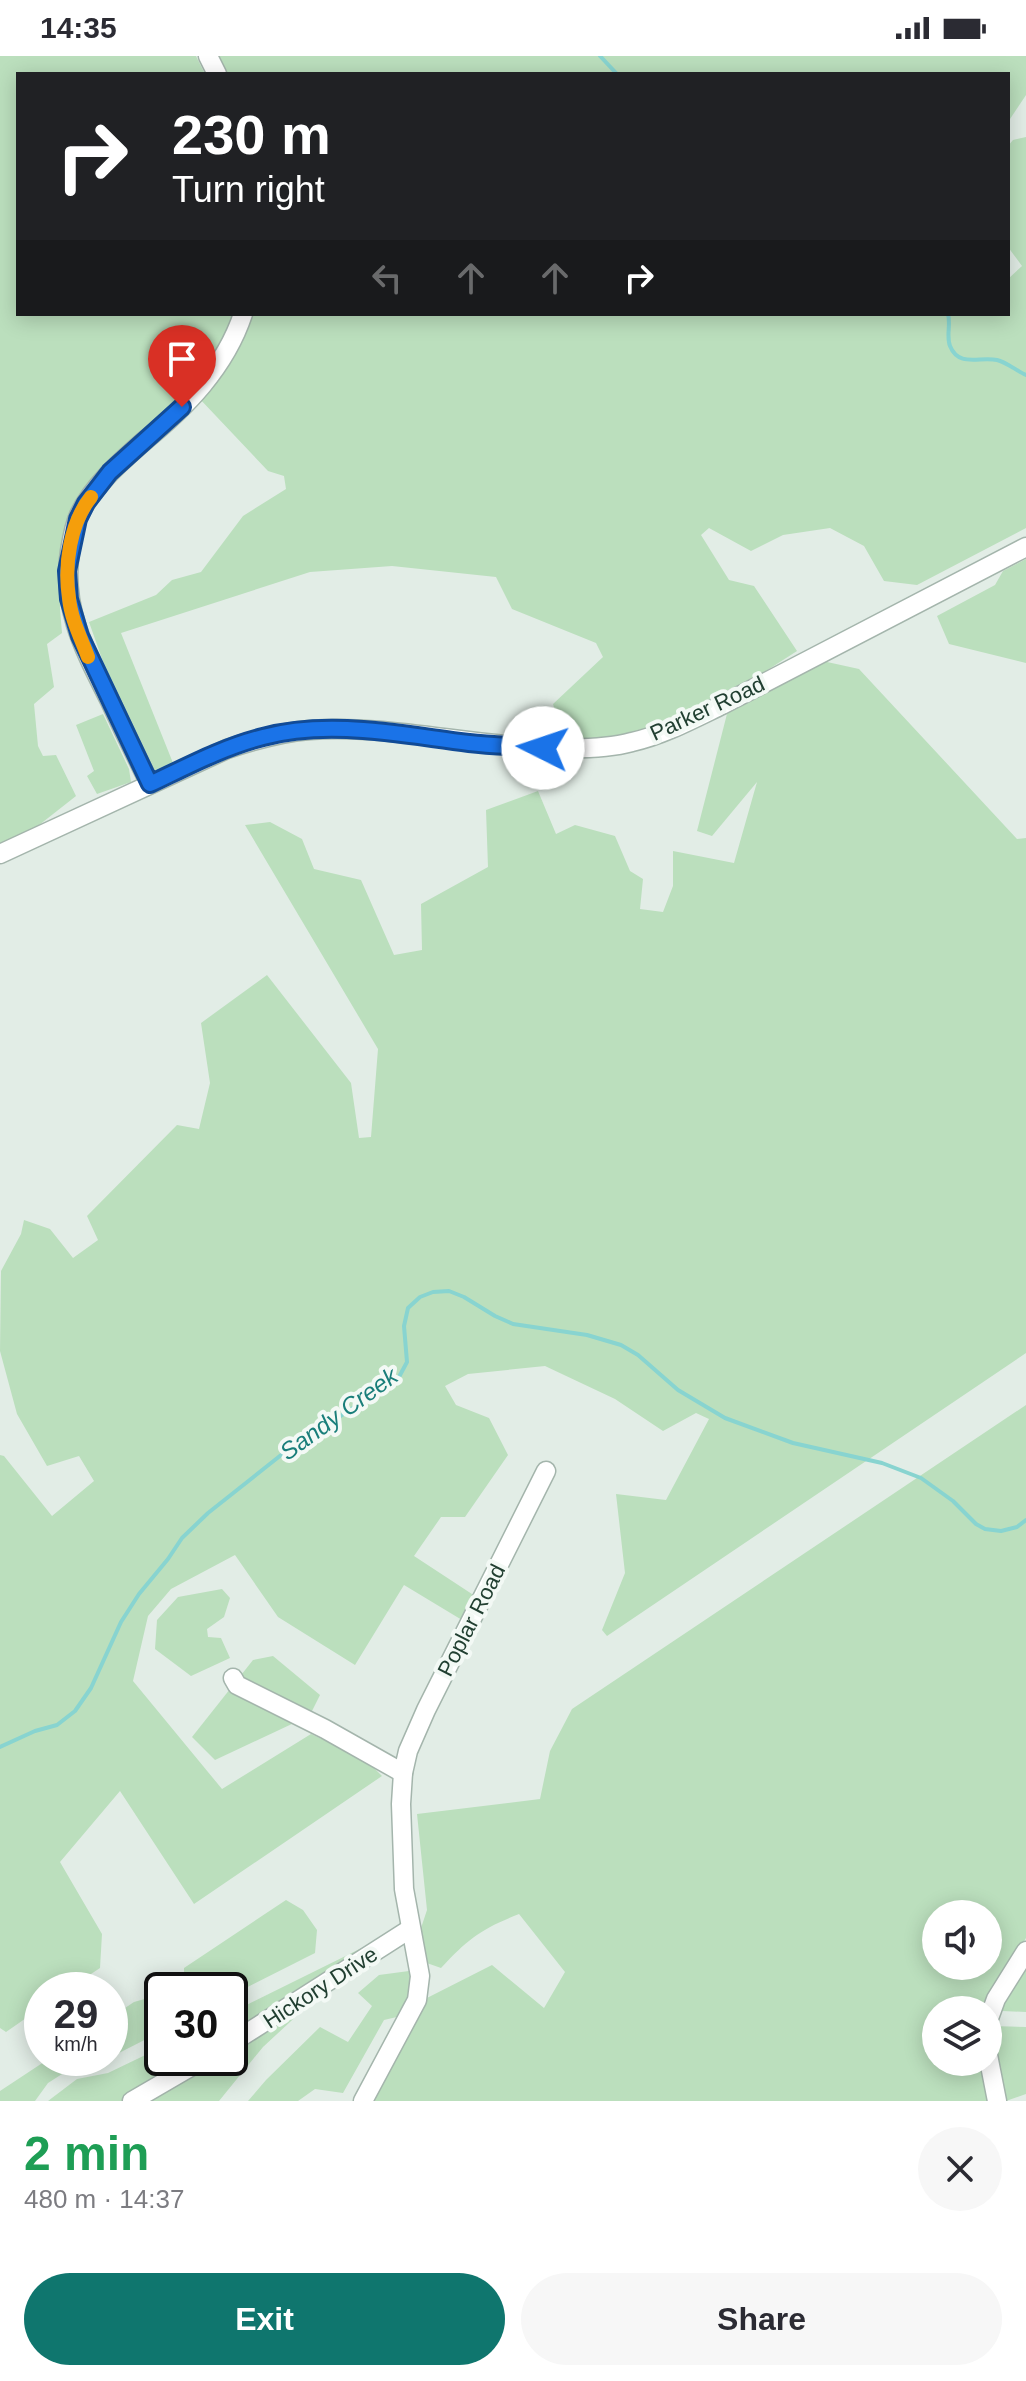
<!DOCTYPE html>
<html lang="en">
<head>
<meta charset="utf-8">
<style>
	:root { --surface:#fff; --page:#f7f7f7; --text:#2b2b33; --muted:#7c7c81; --accent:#0f766e }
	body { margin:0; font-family:Helvetica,sans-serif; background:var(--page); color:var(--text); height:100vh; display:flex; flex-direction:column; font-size:30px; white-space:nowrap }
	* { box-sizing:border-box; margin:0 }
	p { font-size:26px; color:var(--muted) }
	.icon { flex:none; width:44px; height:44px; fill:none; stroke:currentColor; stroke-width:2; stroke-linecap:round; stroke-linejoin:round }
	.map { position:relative; height:2045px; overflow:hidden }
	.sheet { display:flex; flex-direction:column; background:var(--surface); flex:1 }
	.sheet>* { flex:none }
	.guide { position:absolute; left:16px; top:16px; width:994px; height:244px; border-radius:0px; box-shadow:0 4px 20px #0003; background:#202124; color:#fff; overflow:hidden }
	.buttons { position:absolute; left:922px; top:1844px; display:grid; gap:16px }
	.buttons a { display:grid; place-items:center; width:80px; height:80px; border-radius:50%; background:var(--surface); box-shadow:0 4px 20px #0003; font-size:40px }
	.speed { position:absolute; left:24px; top:1916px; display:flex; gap:16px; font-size:40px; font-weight:700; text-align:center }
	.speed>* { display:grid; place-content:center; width:104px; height:104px; border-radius:50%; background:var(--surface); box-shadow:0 4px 20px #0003; line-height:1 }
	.speed small { font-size:20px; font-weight:400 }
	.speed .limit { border:4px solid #111; border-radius:12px; background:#fff; color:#111 }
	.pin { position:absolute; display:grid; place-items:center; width:68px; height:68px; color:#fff; margin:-82px -34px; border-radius:50% 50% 50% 0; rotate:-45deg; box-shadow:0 0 8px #0007 }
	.pin .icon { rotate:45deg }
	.me { position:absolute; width:88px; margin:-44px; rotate:274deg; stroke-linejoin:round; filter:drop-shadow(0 0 6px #0008) }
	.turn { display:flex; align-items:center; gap:28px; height:168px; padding:0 24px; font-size:36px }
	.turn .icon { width:104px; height:104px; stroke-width:2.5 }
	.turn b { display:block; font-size:56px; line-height:68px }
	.lanes { display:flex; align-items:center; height:76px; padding:0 24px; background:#0003; justify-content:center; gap:40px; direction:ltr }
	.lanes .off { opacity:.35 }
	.round { display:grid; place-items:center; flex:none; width:84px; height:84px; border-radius:42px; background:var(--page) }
	.head { display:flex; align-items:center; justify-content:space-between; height:136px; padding:0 24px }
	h1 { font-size:48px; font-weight:700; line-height:60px; color:#1e9e55 }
	.button { display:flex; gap:16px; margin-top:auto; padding:16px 24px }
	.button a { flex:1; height:92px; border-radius:48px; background:var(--accent); color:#fff; font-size:32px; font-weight:700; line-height:92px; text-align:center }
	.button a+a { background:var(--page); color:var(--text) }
	.status { display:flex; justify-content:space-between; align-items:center; height:56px; padding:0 40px; background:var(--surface); direction:ltr }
	.status svg { height:22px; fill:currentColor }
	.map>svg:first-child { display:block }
</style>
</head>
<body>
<div class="status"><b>14:35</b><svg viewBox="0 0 49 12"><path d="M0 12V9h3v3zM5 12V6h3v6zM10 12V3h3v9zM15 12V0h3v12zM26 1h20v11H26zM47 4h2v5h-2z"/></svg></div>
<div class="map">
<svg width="1026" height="2045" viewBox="0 0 1026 2045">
	<rect width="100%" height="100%" fill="#e2ede6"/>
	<g fill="#bbdfbd" fill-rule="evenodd">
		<polygon points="0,0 196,0 205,18 18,18 18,258 233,258 217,301 191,337 108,411 62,505 60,553 62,577 47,588 54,631 34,648 38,690 43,700 56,699 76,740 34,773 0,789"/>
		<polygon points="218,0 1026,0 1026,39 1008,66 1008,18 227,18"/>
		<polygon points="1026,81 1026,472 917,529 884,525 864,490 830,472 783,479 751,495 709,472 701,479 729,524 754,530 797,595 749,626 670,665 615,681 563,683 553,648 603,601 596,587 512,553 496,521 392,510 310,516 121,577 173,707 153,715 119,651 89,566 156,539 172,524 201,516 243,460 286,433 284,420 268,415 198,341 250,258 1008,258 1008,223 1022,210 1008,191 1008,90 1013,84"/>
		<polygon points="1026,503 1026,607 949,588 937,560 995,529 1003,515"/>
		<polygon points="818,604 859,613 1017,783 1026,782 1026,1297 607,1580 602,1574 625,1517 616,1438 666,1444 709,1363 696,1357 663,1375 615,1343 545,1310 468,1318 445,1330 456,1349 489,1362 508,1399 465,1461 441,1461 414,1500 475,1540 462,1564 404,1529 355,1609 278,1561 235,1499 171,1533 148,1560 133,1625 222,1733 311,1678 365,1703 382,1720 194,1848 120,1735 60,1806 102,1878 100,1912 67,1934 42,1934 42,1951 6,1976 0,1972 0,1399 4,1400 52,1460 94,1425 79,1400 47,1410 17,1358 0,1295 1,1215 21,1178 24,1164 50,1173 73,1202 98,1184 87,1160 177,1069 199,1073 210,1027 201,967 267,919 351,1027 359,1082 371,1081 378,993 245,769 270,766 302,783 314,813 361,824 394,899 422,894 421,848 488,811 486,754 538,735 556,778 575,769 615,780 630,815 643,823 640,853 663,856 673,830 673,795 734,807 757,726 712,780 697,775 728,654"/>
		<polygon points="103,658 129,713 131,726 97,738 87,720 94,715 76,669"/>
		<path d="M1026 1349V1882L984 1954H936V2006H979L989 2045H369L423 1944 492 1909 544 1952 565 1916 519 1858C481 1873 469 1882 441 1912L424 1906 418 1881 427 1854 417 1758 540 1743 550 1695 572 1653ZM936 1858H988V1910H936Z"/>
		<polygon points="222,1533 230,1542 224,1561 207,1573 208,1581 221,1582 230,1602 191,1620 155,1593 157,1564 178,1541"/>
		<polygon points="273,1600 320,1639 312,1655 294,1667 215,1704 192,1681 253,1604"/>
		<polygon points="286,1844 303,1854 317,1874 315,1897 230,1940 230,1934 172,1934 184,1926 184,1912"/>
		<polygon points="392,1877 398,1892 317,1941 263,1991 219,2045 48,2045 77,2023 108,2017 162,1991 162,2002 230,2002 230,1957"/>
		<polygon points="1026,1904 1026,1956 1002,1955 1000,1946"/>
		<polygon points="409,1915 413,1938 401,1960 384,1964 343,2037 315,2033 298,2045 248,2045 266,2024 320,1971 348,1986 372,1950 358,1937 379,1919"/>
		<polygon points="162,1938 162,1975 119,1997 110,1997 110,1962 134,1946"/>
		<polygon points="992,1970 1026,1971 1026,2038 1006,2045 993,2005"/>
		<polygon points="50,2002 83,2002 84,2004 48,2027 35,2045 0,2045 0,2035"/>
	</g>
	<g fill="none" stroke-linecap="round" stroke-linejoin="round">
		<g stroke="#88d4d0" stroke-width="4">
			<polyline points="600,0 617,18"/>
			<path d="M948 258C951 269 946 280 950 290 959 312 980 300 997 304 1006 306 1017 315 1026 319"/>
			<polyline points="0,1691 35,1675 57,1669 75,1655 91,1632 121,1566 139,1538 168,1503 182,1482 208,1457 295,1388 384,1333 399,1321 407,1306 404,1270 408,1252 420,1241 433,1236 449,1235 464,1241 495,1260 513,1268 587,1279 621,1289 638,1299 678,1334 725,1362 793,1387 882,1407 921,1422 953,1445 976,1468 985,1473 1001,1475 1017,1471 1026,1464"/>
		</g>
		<defs>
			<g id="minor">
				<polyline points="208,0 217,18"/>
				<path d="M150 728C136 700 123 673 110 645 85 595 61 552 70 495 72 483 74 470 79 459 93 430 119 407 143 386 186 351 225 312 243 258"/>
				<path d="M0 798 227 693C254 684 281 676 310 674 389 668 473 691 553 692 579 693 606 693 632 686 663 679 693 663 722 649L1026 491"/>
				<polyline points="233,1622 237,1629 325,1673 403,1717"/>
				<polyline points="988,1965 996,1943 1026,1895"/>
				<polyline points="230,1988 410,1873"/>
				<polyline points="988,1999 997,2045"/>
				<polyline points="132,2045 206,2002"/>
				<polyline points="363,2045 417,1944 420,1920 404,1833 401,1748 403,1717 408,1695 426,1654 546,1415"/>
			</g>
		</defs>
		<use href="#minor" stroke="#a4b5ac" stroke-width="21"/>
		<use href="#minor" stroke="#fff" stroke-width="18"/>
	</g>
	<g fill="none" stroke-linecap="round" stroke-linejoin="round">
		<defs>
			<path id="route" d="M182 351 110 416 86 447 78 463 67 515 69 543 80 580 150 728C186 711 223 691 263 681 330 663 402 679 469 687 494 690 518 690 543 692"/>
		</defs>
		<use href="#route" stroke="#114b97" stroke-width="20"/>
		<use href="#route" stroke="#1a73e8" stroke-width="14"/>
		<path stroke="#f59e0b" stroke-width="14" d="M88 601C81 582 71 563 69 542 64 509 70 467 91 441"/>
	</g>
	<g text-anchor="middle" stroke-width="8" stroke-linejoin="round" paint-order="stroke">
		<g font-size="22" fill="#213f31" stroke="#f3f9f5">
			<text transform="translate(707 652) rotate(-25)" y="8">Parker Road</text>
			<text transform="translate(471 1564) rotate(-63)" y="8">Poplar Road</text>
			<text transform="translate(320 1931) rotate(-33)" y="8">Hickory Drive</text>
		</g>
		<g font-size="24" font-style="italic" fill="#197e7a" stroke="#f3f9f5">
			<text transform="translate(339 1358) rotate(-36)" y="8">Sandy Creek</text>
		</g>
	</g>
</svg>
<div class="buttons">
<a><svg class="icon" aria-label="sound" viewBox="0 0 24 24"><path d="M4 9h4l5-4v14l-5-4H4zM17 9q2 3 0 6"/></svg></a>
<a><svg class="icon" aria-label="layers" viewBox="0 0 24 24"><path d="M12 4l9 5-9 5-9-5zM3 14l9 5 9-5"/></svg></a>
</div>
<div class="speed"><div>29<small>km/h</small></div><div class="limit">30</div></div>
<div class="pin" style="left:182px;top:351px;background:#d93025"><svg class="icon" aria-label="arrive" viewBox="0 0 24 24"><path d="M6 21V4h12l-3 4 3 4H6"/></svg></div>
<svg class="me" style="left:543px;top:692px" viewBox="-20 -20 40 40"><circle r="19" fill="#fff"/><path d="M0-13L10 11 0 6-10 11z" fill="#1a73e8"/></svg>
<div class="guide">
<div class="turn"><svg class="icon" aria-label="right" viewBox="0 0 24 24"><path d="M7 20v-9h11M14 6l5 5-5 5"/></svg><div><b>230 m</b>Turn right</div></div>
<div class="lanes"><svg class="icon off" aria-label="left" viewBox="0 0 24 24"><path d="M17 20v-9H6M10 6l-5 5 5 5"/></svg><svg class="icon off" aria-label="ahead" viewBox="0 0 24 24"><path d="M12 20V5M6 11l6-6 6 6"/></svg><svg class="icon off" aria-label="ahead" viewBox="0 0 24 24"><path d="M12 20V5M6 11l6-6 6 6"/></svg><svg class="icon" aria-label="right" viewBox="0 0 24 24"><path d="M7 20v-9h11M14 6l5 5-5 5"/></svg></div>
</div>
</div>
<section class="sheet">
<div class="head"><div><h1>2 min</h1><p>480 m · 14:37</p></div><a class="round"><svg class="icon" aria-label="close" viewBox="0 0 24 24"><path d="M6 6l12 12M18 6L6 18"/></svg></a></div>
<div class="button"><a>Exit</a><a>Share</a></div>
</section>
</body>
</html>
